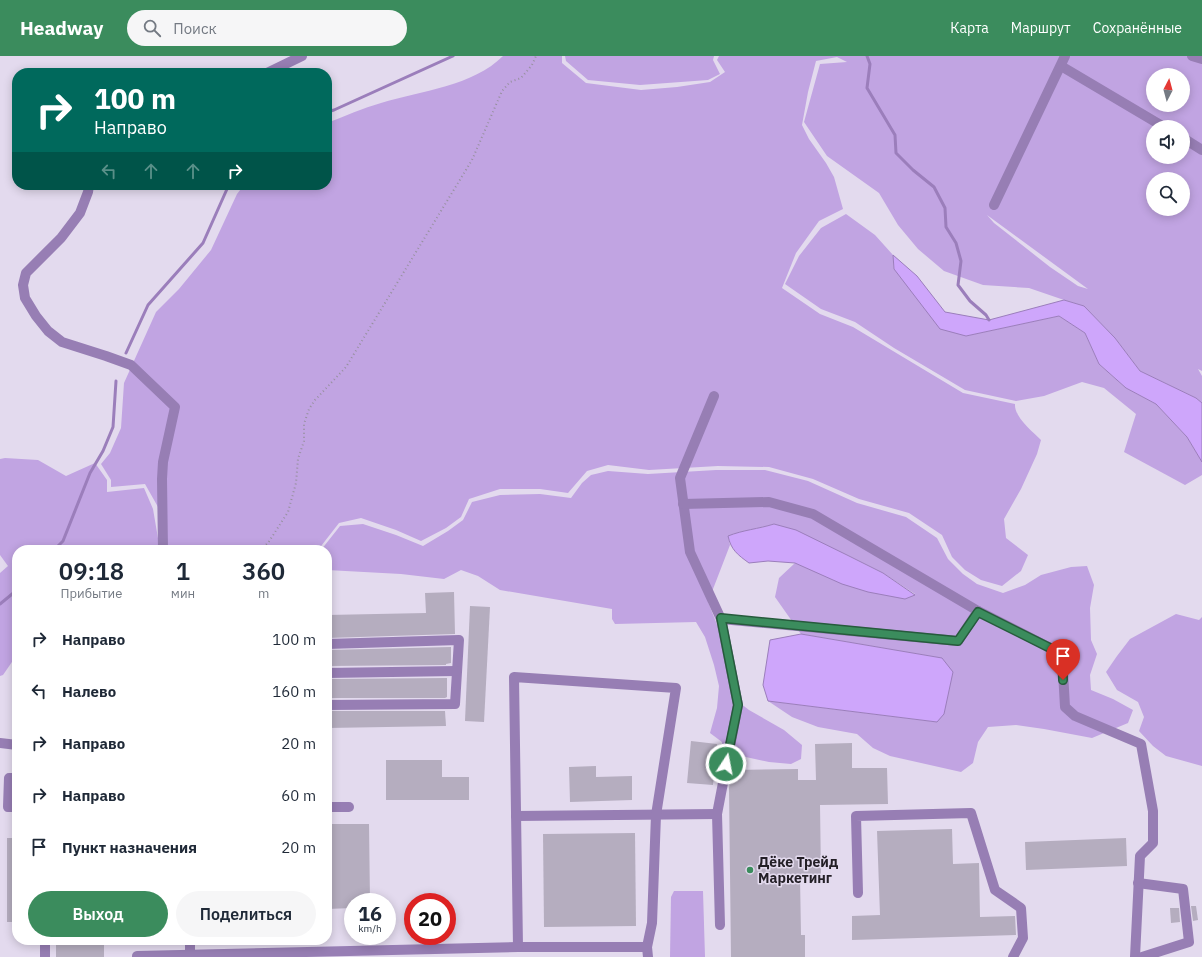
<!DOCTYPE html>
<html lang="ru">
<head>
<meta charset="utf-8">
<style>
	:root { --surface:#fff; --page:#f6f6f7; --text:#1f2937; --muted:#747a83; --accent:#3b8c5d }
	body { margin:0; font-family:"IBM Plex Sans",sans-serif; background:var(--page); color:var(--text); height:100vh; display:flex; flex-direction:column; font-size:15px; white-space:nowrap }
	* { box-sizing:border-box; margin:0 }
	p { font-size:13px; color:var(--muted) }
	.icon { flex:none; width:22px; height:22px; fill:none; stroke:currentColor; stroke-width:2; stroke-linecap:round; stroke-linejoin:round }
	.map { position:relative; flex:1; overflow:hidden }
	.details { position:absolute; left:12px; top:489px; width:320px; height:400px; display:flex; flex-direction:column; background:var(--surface); border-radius:16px; box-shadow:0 2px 10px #0003 }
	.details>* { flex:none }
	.banner { position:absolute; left:12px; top:12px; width:320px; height:122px; border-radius:16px; box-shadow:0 2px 10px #0003; background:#00695c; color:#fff; overflow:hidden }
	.needle { width:26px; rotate:6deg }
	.controls { position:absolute; left:1146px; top:12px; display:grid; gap:8px }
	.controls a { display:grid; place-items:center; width:44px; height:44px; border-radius:50%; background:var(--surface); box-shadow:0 2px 10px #0003; font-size:20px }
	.speed { position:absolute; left:344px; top:837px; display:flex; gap:8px; font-size:20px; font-weight:700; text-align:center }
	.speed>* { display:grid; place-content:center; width:52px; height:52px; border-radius:50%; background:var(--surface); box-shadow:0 2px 10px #0003; line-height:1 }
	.speed small { font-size:10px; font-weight:400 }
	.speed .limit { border:6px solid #d22; background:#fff; color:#111 }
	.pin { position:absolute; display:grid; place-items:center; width:34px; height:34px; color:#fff; margin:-41px -17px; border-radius:50% 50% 50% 0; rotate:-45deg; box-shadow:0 0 4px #0007 }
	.pin .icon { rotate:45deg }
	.me { position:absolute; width:44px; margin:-22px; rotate:11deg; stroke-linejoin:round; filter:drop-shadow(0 0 3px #0008) }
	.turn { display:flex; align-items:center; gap:14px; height:84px; padding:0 16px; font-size:18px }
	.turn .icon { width:52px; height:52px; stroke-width:2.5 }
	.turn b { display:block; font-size:28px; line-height:34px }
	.lanes { display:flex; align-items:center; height:38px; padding:0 16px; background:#0003; justify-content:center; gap:20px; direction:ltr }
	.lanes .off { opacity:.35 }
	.eta { display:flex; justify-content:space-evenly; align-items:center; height:68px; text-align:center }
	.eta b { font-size:24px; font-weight:600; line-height:28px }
	.action { display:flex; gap:8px; margin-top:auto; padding:8px 16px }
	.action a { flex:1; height:46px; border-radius:24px; background:var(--accent); color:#fff; font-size:16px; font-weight:600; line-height:46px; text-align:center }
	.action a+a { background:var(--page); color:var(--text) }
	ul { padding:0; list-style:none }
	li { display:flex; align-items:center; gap:12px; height:52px; padding:0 16px }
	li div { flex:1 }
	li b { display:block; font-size:15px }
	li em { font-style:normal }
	header { display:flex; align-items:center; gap:24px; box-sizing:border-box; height:56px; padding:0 20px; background:var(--accent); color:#fff }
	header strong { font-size:19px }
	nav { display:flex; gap:22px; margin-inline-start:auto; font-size:14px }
	.search { width:280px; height:36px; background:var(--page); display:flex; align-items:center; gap:10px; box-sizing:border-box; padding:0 14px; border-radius:22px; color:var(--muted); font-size:15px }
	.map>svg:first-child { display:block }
</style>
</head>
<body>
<header>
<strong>Headway</strong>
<div class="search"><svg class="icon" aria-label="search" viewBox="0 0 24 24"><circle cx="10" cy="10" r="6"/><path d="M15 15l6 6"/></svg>Поиск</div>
<nav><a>Карта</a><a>Маршрут</a><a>Сохранённые</a></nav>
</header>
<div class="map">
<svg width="1202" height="901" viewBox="0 0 1202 901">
	<rect width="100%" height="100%" fill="#e3daee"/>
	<g fill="#c1a4e2" fill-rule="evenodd">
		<path d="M503 0H562V7L586 27 641 34 677 31 710 26 725 16 717 4 719 0H1202V315L1198 313 1202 320V347L1196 342 1140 315 1115 282 1084 250 1064 244 1029 232 983 229 944 215 918 193 898 169 879 137 827 100 804 66 820 8 847 6 837 1 816 5 808 36 802 69 809 83 826 107 834 121 843 153 819 165 796 197 782 232 820 258 853 271 963 337 1015 348C1014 361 1033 376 1041 384L1037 398 1021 433 1004 463 1006 482 1028 499 1021 515 1002 530 981 524 965 514 952 501 942 479 909 457 859 443 813 423 769 411 718 410 649 414 608 409 587 415 568 437 540 433H500L469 443 461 461 446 472 421 485 396 474 361 462 339 467 318 494H168L158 451 145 428 111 431V424L101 408 110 397 121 372 124 327 156 256 179 233 211 194 237 138 244 129H327V67C345 60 363 52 381 47 421 35 473 30 503 0ZM1153 19H1183V49H1153ZM1153 71H1183V101H1153ZM1153 123H1183V153H1153ZM987 159 1088 233 1078 230 1050 211 994 167Z"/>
		<polygon points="565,0 714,0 713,4 720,18 708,24 640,29 588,24 566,5"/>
		<polygon points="846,158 875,179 893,199 894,213 966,280 1059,260 1085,277 1099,308 1126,332 1156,348 1187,381 1202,406 1202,419 1185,429 1124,396 1136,358 1104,332 1082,326 1044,340 1016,345 965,334 894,292 855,266 821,253 785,228 799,200 821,172"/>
		<polygon points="5,402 38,404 66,420 95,407 107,424 107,436 144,432 153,453 160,494 17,494 17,589 16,589 14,603 3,619 0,620 0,517 8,510 0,499 0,403"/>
		<polygon points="716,414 765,414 808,425 857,447 906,461 937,482 948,503 963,518 977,528 1003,537 1025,529 1041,519 1071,511 1087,510 1094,529 1090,552 1091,584 1097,598 1090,619 1091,634 1113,643 1133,654 1128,667 1092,682 1044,673 1016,669 988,671 978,686 973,707 961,716 890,700 873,692 857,678 818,671 792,661 768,645 937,666 941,602 801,578 775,541 779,522 795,507 815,515 905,543 915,538 883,517 847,499 774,468 728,480 730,489 708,546 718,571 732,641 749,654 784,674 802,689 801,703 791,708 769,706 723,696 722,686 710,677 717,652 719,630 714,609 705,581 696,566 615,568 612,563 612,553 500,534 478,520 461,514 444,523 401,518 327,514 327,494 321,494 340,470 363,468 396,479 423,490 448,475 463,464 472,446 500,439 540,438 571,442 582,427 591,419 608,415 648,418"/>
		<polygon points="1176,558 1199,564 1202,561 1202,710 1166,700 1153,690 1139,675 1144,661 1138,646 1117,634 1106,616 1117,600 1130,583"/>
		<polygon points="674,835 703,835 705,901 670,901 671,841"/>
	</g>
	<g fill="#cea6fb" stroke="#9b7ebb">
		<polygon points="893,199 917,220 945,256 989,264 1064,244 1084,250 1115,282 1140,315 1196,342 1202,347 1202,406 1187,381 1156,348 1126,332 1099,308 1085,277 1059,260 966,280 940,273 894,213"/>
		<path d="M774 468 796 474 847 499 883 517 915 539 905 543 868 536 842 528 795 507 768 505 749 507C738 499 731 494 728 480 743 474 758 473 774 468Z"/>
		<polygon points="801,578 942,602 953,616 944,658 937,666 768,645 763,629 770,584"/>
	</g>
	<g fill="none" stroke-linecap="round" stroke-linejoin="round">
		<g stroke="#9b7ebb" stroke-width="3">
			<polyline points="867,0 870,8 867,32 895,79 896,97 913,114 934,131 945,152 946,171 956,187 961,205 958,229 970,245 986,259 989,264"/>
			<polyline points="327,56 334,54 453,0"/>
			<polyline points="126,297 148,249 203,187 227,133 231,129"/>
			<polyline points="54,494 63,485 90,417 103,395 113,371 116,325"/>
			<polyline points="0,548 17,534"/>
		</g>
	</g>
	<g fill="#b5adbf">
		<polygon points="454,536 455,578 327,582 327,559 426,557 425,537"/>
		<polygon points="470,550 490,551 484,666 465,665"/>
		<polygon points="451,591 451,607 446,608 446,609 327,610 327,594"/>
		<polygon points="447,622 447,641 445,642 327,642 327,623"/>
		<polygon points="327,655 445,655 446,670 327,672"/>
		<polygon points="691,685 717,688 713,729 687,727"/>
		<polygon points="852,687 852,712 887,712 888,748 820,749 821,821 800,821 801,879 805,879 805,901 731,901 729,732 732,714 798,713 798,724 816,724 815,688"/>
		<polygon points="386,704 442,704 442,721 469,721 469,744 386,744"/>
		<polygon points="596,710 596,721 632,720 632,744 570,746 569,711"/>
		<polygon points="327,768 369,768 370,846 353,846 353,852 327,853"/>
		<polygon points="952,773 953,808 979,807 980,861 1015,860 1016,879 852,884 852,860 880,859 877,775"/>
		<polygon points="635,777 636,870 544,871 543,778"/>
		<rect x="7" y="782" width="10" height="84"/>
		<polygon points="1126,782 1127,810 1026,814 1025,786"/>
		<polygon points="1191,850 1196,850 1198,864 1193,865"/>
		<polygon points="1170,852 1179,852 1180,866 1171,867"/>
		<rect x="56" y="884" width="48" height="17"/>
	</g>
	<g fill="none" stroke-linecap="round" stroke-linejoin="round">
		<polyline stroke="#97909f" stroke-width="2" stroke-dasharray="1 3" stroke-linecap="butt" points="260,494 268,487 288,456 296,427 298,403 304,385 304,368 309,353 315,344 346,311 472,104 502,35 510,26 521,22 532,9 536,0"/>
		<g stroke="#977eb4" stroke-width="10">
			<polyline points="1192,0 1202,3"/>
			<polyline points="1061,10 1164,71"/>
			<polyline points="267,17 302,0"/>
			<polyline points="1183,82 1202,94"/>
			<polyline points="89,129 88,136 80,157 61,182 26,217 23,229 25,242 36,260 48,275 62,286 106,300 131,309 175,351 163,406 162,423 163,494"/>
			<polyline points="994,149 1065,0"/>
			<polyline points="714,340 680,422 690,496 721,563 738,649 717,758 720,869"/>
			<polyline points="683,448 769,446 813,458 978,555 1062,598 1065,651 1075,660 1141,688 1153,755 1153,787 1140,800 1135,901"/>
			<polyline points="721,563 958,585 978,555"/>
			<polyline points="327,588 459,584 455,648 327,649"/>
			<polyline points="327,617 456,615"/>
			<polyline points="0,687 17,689"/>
			<polyline points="17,722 9,722 8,751 17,751"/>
			<polyline points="327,751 349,751"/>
			<polyline points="516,760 717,758"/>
			<polyline points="1138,827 1183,833 1189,886 1142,901"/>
			<polyline points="858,837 856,760 971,757 995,834 1021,852 1023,882 1013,901"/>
			<polyline points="190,884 190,900"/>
			<polyline points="647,891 518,891 514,621 676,632 656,759 652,867 647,891 648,901"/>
			<polyline points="137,900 518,891"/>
			<polyline points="45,901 45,884"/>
		</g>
	</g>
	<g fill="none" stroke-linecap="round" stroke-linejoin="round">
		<defs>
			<polyline id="route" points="726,708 738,649 721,562 958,585 978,556 1062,598 1063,624"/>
		</defs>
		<use href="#route" stroke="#265b3c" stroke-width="10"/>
		<use href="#route" stroke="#3b8c5d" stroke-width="7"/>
	</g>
	<circle fill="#3b8c5d" stroke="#e3daee" stroke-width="1.5" cx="750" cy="814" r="4"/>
	<g text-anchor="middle" stroke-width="3" stroke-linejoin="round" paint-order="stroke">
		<g font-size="14" font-weight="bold" fill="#231f26" stroke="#e3daee" text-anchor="start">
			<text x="758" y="811">Дёке Трейд<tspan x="758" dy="16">Маркетинг</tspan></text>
		</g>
	</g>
</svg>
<div class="controls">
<a><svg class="needle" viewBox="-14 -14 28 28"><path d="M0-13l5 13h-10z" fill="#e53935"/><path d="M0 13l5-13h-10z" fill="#747a83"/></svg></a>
<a><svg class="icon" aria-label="sound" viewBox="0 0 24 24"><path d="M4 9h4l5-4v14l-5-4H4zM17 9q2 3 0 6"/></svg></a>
<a><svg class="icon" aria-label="search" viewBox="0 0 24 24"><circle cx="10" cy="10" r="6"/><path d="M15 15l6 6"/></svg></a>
</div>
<div class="speed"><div>16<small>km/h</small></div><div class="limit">20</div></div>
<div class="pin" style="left:1063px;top:624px;background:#d93025"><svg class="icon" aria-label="arrive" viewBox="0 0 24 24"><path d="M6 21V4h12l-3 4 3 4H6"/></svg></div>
<svg class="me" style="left:726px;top:708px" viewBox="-20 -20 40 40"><circle r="17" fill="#3b8c5d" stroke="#fff" stroke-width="3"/><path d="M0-11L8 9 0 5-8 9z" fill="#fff"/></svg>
<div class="banner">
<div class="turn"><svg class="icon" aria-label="right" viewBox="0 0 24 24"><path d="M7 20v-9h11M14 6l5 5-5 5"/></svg><div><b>100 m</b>Направо</div></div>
<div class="lanes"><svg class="icon off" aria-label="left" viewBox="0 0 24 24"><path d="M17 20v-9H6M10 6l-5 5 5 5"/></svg><svg class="icon off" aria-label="ahead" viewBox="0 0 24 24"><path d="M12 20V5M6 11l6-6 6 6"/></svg><svg class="icon off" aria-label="ahead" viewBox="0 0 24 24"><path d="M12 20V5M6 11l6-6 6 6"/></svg><svg class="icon" aria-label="right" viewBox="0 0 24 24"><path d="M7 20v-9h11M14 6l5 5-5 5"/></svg></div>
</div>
<section class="details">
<div class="eta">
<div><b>09:18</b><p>Прибытие</p></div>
<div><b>1</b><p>мин</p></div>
<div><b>360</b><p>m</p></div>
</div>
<ul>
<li><svg class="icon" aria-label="right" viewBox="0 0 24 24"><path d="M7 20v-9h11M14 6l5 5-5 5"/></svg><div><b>Направо</b></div><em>100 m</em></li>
<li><svg class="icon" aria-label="left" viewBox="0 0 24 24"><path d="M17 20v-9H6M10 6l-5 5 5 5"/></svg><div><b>Налево</b></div><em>160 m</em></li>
<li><svg class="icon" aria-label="right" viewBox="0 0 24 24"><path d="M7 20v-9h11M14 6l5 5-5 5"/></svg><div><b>Направо</b></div><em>20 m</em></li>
<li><svg class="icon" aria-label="right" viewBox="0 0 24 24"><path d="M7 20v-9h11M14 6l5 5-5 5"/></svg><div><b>Направо</b></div><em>60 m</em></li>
<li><svg class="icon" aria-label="arrive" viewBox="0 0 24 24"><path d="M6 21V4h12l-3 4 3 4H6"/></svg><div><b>Пункт назначения</b></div><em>20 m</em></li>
</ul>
<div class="action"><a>Выход</a><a>Поделиться</a></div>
</section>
</div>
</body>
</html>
